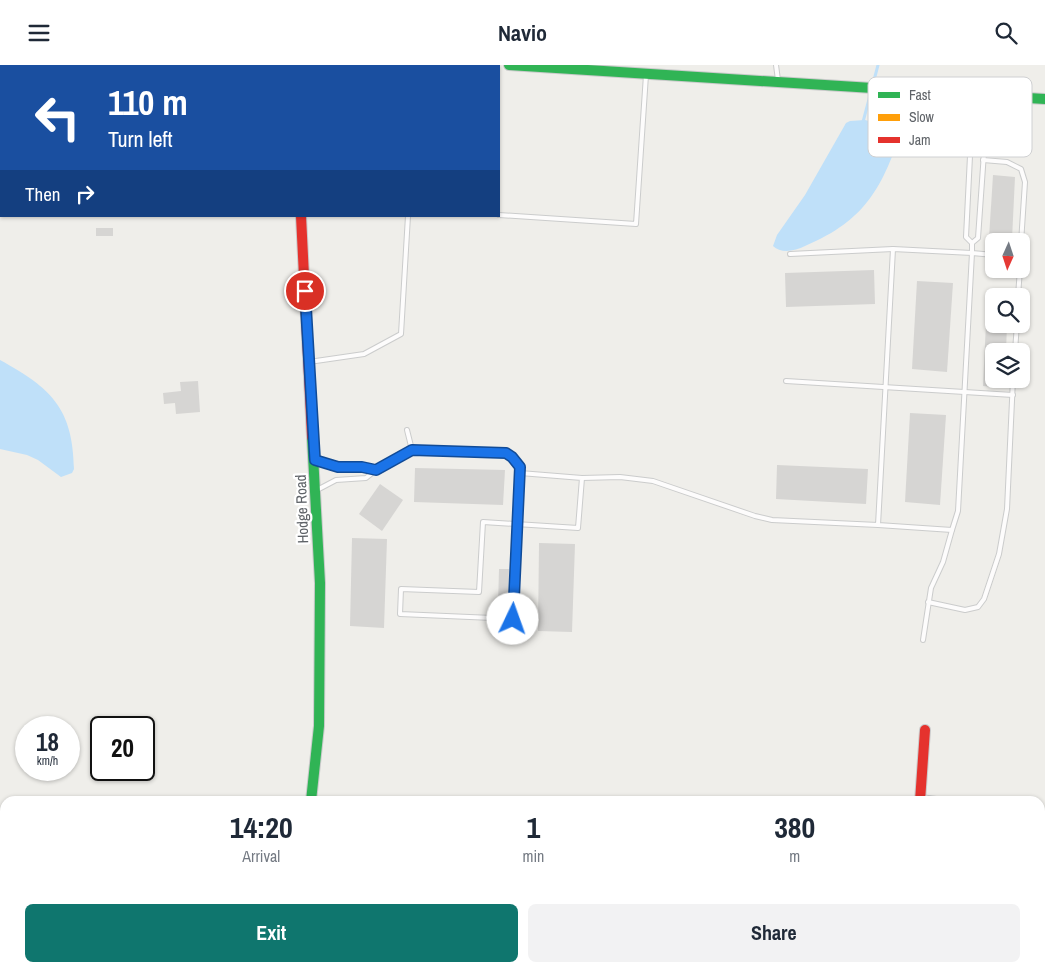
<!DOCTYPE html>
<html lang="en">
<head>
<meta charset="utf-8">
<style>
	:root { --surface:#fff; --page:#f2f2f3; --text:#1f2937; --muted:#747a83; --accent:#0f766e }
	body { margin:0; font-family:"Archivo Narrow",sans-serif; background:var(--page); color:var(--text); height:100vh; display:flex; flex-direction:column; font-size:19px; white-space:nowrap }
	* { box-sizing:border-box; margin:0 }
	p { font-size:16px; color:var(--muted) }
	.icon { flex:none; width:28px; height:28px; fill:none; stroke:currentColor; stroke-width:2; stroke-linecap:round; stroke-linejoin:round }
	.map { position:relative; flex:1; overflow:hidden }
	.drawer { position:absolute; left:0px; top:731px; width:1045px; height:176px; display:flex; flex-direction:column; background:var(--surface); border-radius:15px 15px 0 0; box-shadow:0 1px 4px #0004 }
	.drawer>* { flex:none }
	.guide { position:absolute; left:0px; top:0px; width:500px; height:152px; box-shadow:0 1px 4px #0004; background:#1a4fa0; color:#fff; overflow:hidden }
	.needle { width:32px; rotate:183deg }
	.controls { position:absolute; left:985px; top:168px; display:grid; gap:10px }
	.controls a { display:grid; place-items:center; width:45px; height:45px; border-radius:8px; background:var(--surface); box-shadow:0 1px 4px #0004; font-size:25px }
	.speed { position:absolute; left:15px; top:651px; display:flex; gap:10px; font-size:25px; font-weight:700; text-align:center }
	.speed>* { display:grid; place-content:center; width:65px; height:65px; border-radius:50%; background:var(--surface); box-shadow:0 1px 4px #0004; line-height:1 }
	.speed small { font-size:12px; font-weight:400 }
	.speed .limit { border:2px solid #111; border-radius:8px; background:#fff; color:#111 }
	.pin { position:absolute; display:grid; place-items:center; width:42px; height:42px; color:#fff; margin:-21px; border:2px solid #fff; border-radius:50%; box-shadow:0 1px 5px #0007 }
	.me { position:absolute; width:55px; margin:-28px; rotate:3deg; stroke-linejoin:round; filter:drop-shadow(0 0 4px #0008) }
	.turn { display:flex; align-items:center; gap:18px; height:105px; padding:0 25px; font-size:22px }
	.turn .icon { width:65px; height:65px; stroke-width:2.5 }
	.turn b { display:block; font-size:35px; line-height:42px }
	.then { display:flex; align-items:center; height:48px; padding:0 25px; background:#0003; gap:10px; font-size:19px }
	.eta { display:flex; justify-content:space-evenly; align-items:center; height:85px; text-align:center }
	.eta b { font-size:30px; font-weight:700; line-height:35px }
	.button { display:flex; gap:10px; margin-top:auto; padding:10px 25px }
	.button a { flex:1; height:58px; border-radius:8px; background:var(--accent); color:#fff; font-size:20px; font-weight:700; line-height:58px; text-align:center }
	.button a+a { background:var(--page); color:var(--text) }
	header { display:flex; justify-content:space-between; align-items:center; height:65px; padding:0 25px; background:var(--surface); font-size:22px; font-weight:700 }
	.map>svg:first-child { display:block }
</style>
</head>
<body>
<header><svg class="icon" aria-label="menu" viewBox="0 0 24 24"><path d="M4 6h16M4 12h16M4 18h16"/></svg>Navio<svg class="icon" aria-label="search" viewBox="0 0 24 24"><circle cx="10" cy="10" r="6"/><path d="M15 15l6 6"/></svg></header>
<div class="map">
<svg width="1045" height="907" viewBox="0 0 1045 907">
	<rect width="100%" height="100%" fill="#efeeea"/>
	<g fill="#bfe0f9">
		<path d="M865 55 880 59 903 61C883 121 867 155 805 181 795 186 781 189 773 181L777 170 805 130 846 58 850 56Z"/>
		<path d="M0 295C51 323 73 343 74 404L72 408 61 412 38 395 27 390 0 384Z"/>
	</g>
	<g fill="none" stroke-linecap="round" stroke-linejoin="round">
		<polyline stroke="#bfe0f9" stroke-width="3" points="863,57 878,0"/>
	</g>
	<g fill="#d6d5d3">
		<polygon points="993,110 1015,112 1012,174 989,173"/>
		<rect x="96" y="163" width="17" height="8"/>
		<polygon points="874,205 875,239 786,242 785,208"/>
		<polygon points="917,216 953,218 947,307 912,304"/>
		<polygon points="986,258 1007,260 1006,286 994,286 994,314 1004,314 1004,323 983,321"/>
		<polygon points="198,316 200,347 176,349 175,338 164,339 163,328 181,326 180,317"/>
		<polygon points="910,348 946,350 940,440 905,437"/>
		<polygon points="777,400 868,404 866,439 776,434"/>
		<polygon points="415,403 505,405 503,440 414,437"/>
		<polygon points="380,419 403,435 382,466 359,449"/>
		<polygon points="352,473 387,474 384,563 350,561"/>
		<polygon points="539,478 575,479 572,567 538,566"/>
		<polygon points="499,504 509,504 508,540 498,540"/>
	</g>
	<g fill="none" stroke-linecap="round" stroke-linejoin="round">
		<defs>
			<g id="lane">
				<polyline points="205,0 205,1"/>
				<polyline points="254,0 259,1"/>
				<polyline points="776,0 778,15"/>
				<polyline points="245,1 246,0"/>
				<polyline points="457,1 457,0"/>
				<polyline points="973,30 966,172 972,178 972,188 994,190"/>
				<polyline points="983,95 1007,97 1021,104 1025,117 1021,178"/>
				<polyline points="499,150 636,159 646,10"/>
				<polyline points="972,178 978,173 988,31"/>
				<polyline points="790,189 893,184"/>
				<polyline points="1018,231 1020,204"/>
				<polyline points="1015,286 1017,259"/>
				<polyline points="309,297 364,289 401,269 408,151"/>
				<polyline points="786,316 1013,330"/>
				<polyline points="407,365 412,385"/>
				<polyline points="315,395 338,402 362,403 376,405"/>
				<polyline points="582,413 620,412 653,416 755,451 772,455 878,460 893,184 972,188 958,446 952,465 878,460"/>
				<path d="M317 425 336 415 366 413 376 405 412 385 506 388C514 392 520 399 520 408L513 554 400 549 401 524 479 527 483 457 578 463 582 413 520 408"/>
				<polyline points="928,537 965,545 978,542 984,534 999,489 1007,444 1013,314"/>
				<polyline points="923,575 931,523 943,497 952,465"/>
				<polyline points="59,907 68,902"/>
			</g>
			<g id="street">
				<polyline points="920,734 936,736"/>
				<polyline points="0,841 5,842"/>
				<polyline points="0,891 5,889"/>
				<polyline points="612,902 625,907"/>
				<polyline points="733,902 734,907"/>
				<polyline points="346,904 346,902"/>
				<polyline points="448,907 463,902"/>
				<polyline points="829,907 836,902"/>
			</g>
			<g id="fast">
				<polyline points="509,0 1045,34"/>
				<polyline points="117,1 123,0"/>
				<polyline points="0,28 1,28"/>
				<polyline points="311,736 319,661 320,518 312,372"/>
				<polyline points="282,907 283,902"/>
				<polyline points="505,907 532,905 548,907"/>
			</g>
			<polyline id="slow" points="290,0 290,1"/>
			<g id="jam">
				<polyline points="301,151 312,372"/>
				<polyline points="920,736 925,665"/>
			</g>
		</defs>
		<use href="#lane" stroke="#cbcccc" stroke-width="6"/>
		<use href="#street" stroke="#cbcccc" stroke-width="10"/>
		<use href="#fast" stroke="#cacacb" stroke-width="12"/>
		<use href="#slow" stroke="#cacacb" stroke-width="12"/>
		<use href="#jam" stroke="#cacacb" stroke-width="12"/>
		<use href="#lane" stroke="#fdfcfc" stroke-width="4"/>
		<use href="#street" stroke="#fdfcfc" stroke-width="8"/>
		<use href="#fast" stroke="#30b455" stroke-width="10"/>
		<use href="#slow" stroke="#ff9f0a" stroke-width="10"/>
		<use href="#jam" stroke="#e5322d" stroke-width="10"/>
	</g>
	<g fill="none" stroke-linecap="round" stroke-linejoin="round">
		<defs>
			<polyline id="route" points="305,226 315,395 338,402 362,402 376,405 412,385 506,388 512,392 520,402 513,554"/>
		</defs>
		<use href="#route" stroke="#114b97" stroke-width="12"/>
		<use href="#route" stroke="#1a73e8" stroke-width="9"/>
	</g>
	<g text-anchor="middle" stroke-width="4.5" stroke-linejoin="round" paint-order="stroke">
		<g font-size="15" fill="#5f6368" stroke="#fff">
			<text transform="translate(302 444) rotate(-92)" y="5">Hodge Road</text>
		</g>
	</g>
	<rect x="868" y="12" width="164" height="80" rx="8" fill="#fff" stroke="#cfd0d2" stroke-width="1"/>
	<rect x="878" y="27" width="22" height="6" fill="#30b455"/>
	<rect x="878" y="49" width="22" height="7" fill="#ff9f0a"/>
	<rect x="878" y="72" width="22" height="6" fill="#e5322d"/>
	<g font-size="14" fill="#5f6368">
		<text x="909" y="35">Fast</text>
		<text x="909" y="57">Slow</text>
		<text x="909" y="80">Jam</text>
	</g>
</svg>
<div class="controls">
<a><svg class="needle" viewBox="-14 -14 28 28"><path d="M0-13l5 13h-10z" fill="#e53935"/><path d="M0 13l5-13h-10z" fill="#747a83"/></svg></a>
<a><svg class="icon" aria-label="search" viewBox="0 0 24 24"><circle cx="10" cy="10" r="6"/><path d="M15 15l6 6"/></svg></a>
<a><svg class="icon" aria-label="layers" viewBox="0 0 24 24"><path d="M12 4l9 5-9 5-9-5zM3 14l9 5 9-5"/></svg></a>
</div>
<div class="speed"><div>18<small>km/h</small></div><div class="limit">20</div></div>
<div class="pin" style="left:305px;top:226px;background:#d93025"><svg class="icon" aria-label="arrive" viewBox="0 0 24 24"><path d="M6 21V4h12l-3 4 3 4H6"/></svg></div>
<svg class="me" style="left:513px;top:554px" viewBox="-20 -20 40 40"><circle r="19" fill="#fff"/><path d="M0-13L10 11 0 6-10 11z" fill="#1a73e8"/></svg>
<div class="guide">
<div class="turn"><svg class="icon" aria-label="left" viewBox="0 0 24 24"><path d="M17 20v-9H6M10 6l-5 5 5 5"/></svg><div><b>110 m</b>Turn left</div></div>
<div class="then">Then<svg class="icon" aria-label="right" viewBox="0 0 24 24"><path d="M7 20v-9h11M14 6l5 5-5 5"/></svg></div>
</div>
<section class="drawer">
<div class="eta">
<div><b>14:20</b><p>Arrival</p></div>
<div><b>1</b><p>min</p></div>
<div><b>380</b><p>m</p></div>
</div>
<div class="button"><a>Exit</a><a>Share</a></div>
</section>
</div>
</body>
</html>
